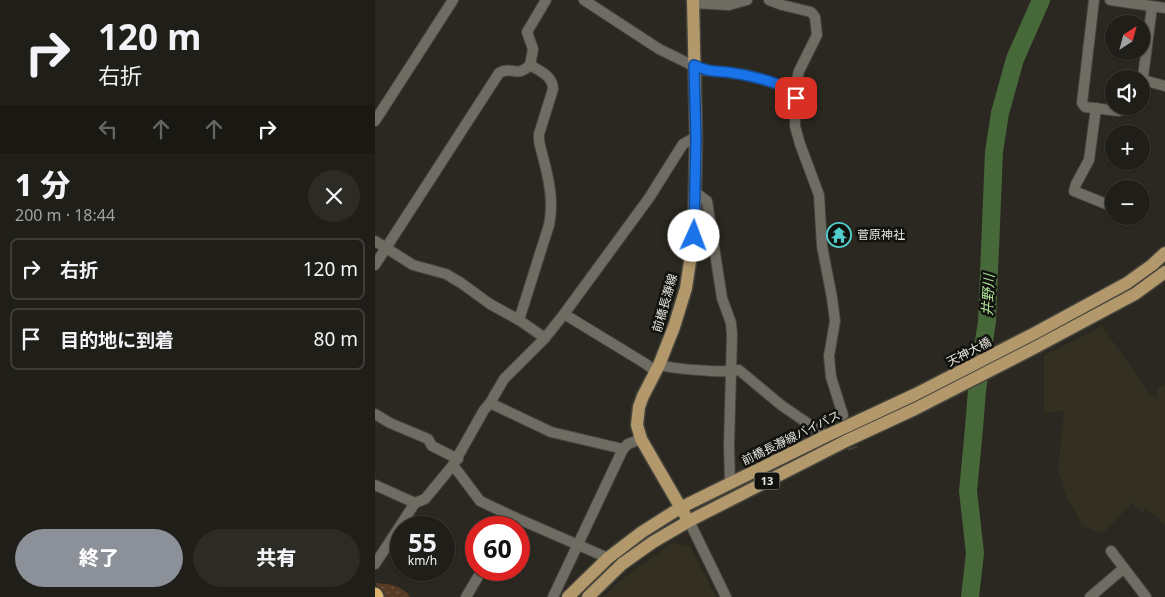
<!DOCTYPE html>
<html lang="ja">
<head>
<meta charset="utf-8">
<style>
	:root { --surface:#201e18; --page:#2d2b25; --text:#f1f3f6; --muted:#a2a2a2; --line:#3d3c37; --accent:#8c9099 }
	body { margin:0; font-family:"Noto Sans","Noto Sans JP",sans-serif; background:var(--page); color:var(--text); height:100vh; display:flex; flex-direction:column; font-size:19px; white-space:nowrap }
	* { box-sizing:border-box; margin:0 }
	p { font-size:16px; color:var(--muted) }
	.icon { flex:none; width:28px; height:28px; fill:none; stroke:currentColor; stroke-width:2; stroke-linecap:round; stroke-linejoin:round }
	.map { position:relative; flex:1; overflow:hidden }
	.sheet { display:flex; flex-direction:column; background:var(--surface); width:375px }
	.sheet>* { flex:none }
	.banner { background:#201e18; color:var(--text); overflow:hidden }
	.needle { width:32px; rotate:36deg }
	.fabs { position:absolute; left:730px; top:15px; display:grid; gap:10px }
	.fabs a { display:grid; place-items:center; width:45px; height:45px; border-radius:50%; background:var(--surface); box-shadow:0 1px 4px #0004,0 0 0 1px var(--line); font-size:25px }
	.speed { position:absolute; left:15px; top:516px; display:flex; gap:10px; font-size:25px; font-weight:700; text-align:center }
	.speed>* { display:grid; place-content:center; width:65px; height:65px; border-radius:50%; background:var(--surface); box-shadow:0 1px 4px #0004,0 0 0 1px var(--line); line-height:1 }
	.speed small { font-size:12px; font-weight:400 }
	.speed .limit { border:8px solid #d22; background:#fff; color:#111 }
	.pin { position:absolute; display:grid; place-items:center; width:42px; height:42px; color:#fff; margin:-21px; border-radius:10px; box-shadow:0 2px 8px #0006 }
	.me { position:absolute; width:55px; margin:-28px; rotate:2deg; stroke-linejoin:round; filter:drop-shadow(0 0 4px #0008) }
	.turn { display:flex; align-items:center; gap:18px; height:105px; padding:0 15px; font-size:22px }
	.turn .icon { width:65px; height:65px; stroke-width:2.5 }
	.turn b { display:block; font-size:35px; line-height:42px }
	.lanes { display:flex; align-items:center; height:48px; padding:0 15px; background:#0003; justify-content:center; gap:25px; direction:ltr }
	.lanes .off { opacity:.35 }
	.round { display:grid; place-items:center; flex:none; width:52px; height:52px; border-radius:26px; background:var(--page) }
	.head { display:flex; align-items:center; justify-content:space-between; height:85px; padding:0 15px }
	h1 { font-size:30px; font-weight:800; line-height:38px }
	.primary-button { display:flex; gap:10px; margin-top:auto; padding:10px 15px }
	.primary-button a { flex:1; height:58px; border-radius:30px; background:var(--accent); color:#fff; font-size:20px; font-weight:800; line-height:58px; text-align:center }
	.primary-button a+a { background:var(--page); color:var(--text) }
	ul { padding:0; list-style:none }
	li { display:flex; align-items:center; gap:15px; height:62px; margin:0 10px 8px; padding:0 5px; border:2px solid var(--line); border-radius:8px }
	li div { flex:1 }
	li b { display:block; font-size:19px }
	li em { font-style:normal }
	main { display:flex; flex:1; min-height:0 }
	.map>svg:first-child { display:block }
</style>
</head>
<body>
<main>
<section class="sheet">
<div class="banner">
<div class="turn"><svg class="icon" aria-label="right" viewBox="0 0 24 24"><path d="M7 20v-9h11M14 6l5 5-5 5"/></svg><div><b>120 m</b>右折</div></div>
<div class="lanes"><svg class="icon off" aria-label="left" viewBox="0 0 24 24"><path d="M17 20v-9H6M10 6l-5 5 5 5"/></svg><svg class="icon off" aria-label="ahead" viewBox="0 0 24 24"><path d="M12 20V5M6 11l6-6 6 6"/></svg><svg class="icon off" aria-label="ahead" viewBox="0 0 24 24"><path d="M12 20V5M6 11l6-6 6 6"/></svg><svg class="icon" aria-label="right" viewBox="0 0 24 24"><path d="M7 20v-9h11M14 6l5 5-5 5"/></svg></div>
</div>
<div class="head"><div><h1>1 分</h1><p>200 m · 18:44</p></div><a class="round"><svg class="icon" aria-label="close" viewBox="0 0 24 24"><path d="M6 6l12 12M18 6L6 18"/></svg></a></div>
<ul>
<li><svg class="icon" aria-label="right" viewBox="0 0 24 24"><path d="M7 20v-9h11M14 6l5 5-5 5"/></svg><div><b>右折</b></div><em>120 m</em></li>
<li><svg class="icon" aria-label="arrive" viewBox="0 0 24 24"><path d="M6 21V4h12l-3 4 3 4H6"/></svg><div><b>目的地に到着</b></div><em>80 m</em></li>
</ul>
<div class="primary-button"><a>終了</a><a>共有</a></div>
</section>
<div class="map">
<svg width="790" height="597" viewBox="0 0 790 597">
	<defs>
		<pattern id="grass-dots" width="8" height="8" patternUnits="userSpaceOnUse" patternTransform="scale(1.25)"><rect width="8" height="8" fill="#563a23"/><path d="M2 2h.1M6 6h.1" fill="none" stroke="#6e5643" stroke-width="1.8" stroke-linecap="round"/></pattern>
	</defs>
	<rect width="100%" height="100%" fill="#2a2820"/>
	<g fill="#333022">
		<polygon points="727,326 774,393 783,399 782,388 790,384 790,525 771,508 768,512 757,503 727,534 708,526 692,498 683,471 689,411 669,413 669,356"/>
		<polygon points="297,543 312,545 316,548 341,597 228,597 244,582"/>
	</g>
	<path fill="url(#grass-dots)" d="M0 583C14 584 27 585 35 597H10Z"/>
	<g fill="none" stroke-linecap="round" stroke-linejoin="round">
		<polyline stroke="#476939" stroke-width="18" points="595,597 600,553 593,491 599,428 602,390 612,321 619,152 625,113 640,59 666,0"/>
		<polyline stroke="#46443d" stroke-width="10" stroke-dasharray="10 5" stroke-linecap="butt" points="473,433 478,449"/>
		<defs>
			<g id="minor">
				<polyline points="209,0 284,49 327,70 349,72 372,75 412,87 419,92"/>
				<polyline points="394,0 407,5 436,12 440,17 442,35 424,71 419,92 421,98 420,126 425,144 444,195 447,246 457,298 460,321 454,356 456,377 468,415"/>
				<polyline points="719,0 707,103 710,107 744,111 764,106"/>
				<polyline points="735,0 790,8"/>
				<polyline points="318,3 354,5 372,0"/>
				<polyline points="768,80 790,86"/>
				<polyline points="766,92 777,7"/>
				<polyline points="721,108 714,160 701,184 699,191 731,204"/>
				<polyline points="0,121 78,0"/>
				<polyline points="320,192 332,201 347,298 356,323 357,335 354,445 355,483"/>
				<polyline points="0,241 38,265 71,274 86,283 115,304 144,320 170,338"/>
				<path d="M0 265 124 73C137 65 140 79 155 65L158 49 152 32 171 0"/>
				<polyline points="189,314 271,364 280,371"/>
				<path d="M144 320 174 225C179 203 174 179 168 157 166 149 163 142 164 134L178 89C178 76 165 71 155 65"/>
				<path d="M284 365C301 369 318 370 336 371 346 371 354 372 364 370L406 405 451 436"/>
				<polyline points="115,403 176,432 248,449"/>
				<polyline points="0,414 15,423 53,439 57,446 83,459"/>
				<polyline points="78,465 105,501 139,517 233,558"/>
				<polyline points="0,485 40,503"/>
				<polyline points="314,521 351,597"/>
				<polyline points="133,528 139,517"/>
				<polyline points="736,551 771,597"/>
				<polyline points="0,564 40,503 50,499 78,465 109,410 115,403 129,379 170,338 189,314 274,198 308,144 321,137"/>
				<polyline points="91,597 107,570"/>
				<polyline points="178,597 248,449 253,444 266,439"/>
				<polyline points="715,597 749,568"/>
			</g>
			<g id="major">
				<polyline points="310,515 266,439 262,425 264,407 268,396 284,365 299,327 311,288 319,235 321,137 318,0"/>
				<polyline points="193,597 233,558 267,532 305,508 451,436 541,394 660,333 752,283 777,265 790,253"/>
				<polyline points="213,597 247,564 278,542 314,521 471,441 540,409 659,348 760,294 790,272"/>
			</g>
			<polyline id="highway" points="0,595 1,597"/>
		</defs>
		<use href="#minor" stroke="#45443d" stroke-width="12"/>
		<use href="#major" stroke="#45443d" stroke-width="15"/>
		<use href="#highway" stroke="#45443d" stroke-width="18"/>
		<use href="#minor" stroke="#6f6d63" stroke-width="10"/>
		<use href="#major" stroke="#b2986a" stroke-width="12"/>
		<use href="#highway" stroke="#dfb46e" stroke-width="15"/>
	</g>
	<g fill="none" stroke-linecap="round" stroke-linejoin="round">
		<defs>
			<path id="route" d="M319 236 321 137 319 65C331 72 344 71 358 73 377 76 402 82 419 92L421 98"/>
		</defs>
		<use href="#route" stroke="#114b97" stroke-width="12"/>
		<use href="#route" stroke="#1a73e8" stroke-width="9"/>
	</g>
	<defs>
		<symbol id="temple-ring" viewBox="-11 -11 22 22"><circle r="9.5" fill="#11110d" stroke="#52cdcd" stroke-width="1.5"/><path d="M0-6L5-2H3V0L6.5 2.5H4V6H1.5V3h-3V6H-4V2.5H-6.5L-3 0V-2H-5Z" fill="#52cdcd"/></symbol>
	</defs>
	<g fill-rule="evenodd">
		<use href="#temple-ring" x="450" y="221" width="28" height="28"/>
	</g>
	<g text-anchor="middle" stroke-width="5" stroke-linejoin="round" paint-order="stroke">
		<rect fill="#11110d" stroke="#a7a5a1" stroke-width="1" x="379.5" y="472.5" width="25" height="17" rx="4"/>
		<g font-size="11" font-weight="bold" fill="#e7e5e0">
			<text x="392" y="485">13</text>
		</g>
		<g font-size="12" fill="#e7e5e0" stroke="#11110d" text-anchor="start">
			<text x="482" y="239">菅原神社</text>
		</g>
		<g font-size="12" fill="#e7e5e0" stroke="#11110d">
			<text transform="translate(290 303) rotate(-74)" y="4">前橋長瀞線</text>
			<text transform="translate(594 352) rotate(-27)" y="4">天神大橋</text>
			<text transform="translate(416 438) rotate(-26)" y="4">前橋長瀞線バイパス</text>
		</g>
		<g font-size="14" font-style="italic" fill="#b1e69b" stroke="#11110d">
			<text transform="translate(613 295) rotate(-87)" y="5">井野川</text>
		</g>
	</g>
</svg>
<div class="fabs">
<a><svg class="needle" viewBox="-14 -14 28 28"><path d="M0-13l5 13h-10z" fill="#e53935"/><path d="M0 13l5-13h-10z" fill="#a2a2a2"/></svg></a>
<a><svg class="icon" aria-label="sound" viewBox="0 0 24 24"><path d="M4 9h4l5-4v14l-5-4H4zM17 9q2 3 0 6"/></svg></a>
<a>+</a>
<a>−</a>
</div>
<div class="speed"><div>55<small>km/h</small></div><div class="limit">60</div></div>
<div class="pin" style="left:421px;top:98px;background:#d93025"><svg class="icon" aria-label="arrive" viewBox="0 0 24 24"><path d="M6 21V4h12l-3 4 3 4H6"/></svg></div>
<svg class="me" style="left:319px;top:236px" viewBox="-20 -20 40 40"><circle r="19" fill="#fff"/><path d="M0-13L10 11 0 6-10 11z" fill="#1a73e8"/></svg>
</div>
</main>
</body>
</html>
